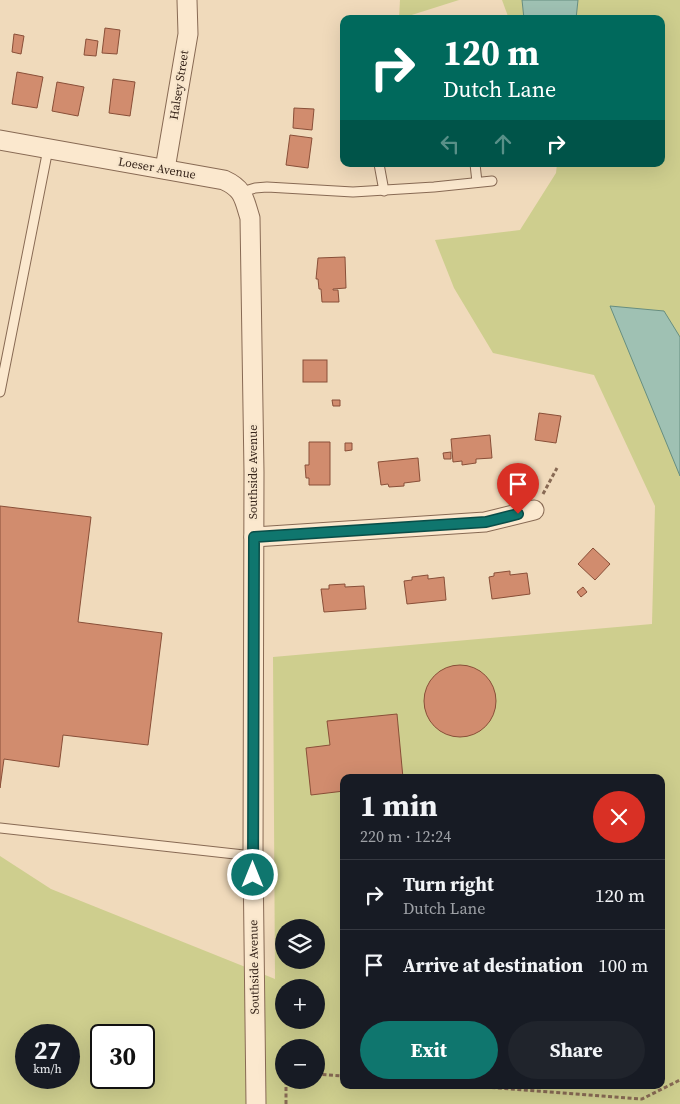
<!DOCTYPE html>
<html lang="en">
<head>
<meta charset="utf-8">
<style>
	:root { --surface:#171b24; --page:#20242c; --text:#f1f3f6; --muted:#9ea1a6; --line:#363941; --accent:#0f766e }
	body { margin:0; font-family:"Source Serif 4",serif; background:var(--page); color:var(--text); height:100vh; display:flex; flex-direction:column; font-size:19px; white-space:nowrap }
	* { box-sizing:border-box; margin:0 }
	p { font-size:16px; color:var(--muted) }
	.icon { flex:none; width:28px; height:28px; fill:none; stroke:currentColor; stroke-width:2; stroke-linecap:round; stroke-linejoin:round }
	.map { position:relative; flex:1; overflow:hidden }
	.side { position:absolute; left:340px; top:774px; width:325px; height:315px; display:flex; flex-direction:column; background:var(--surface); border-radius:10px; box-shadow:0 5px 20px #0002 }
	.side>* { flex:none }
	.banner { position:absolute; left:340px; top:15px; width:325px; height:152px; border-radius:10px; box-shadow:0 5px 20px #0002; background:#00695c; color:#fff; overflow:hidden }
	.tools { position:absolute; left:275px; top:919px; display:grid; gap:10px }
	.tools a { display:grid; place-items:center; width:50px; height:50px; border-radius:50%; background:var(--surface); box-shadow:0 5px 20px #0002; font-size:25px }
	.speed { position:absolute; left:15px; top:1024px; display:flex; gap:10px; font-size:25px; font-weight:700; text-align:center }
	.speed>* { display:grid; place-content:center; width:65px; height:65px; border-radius:50%; background:var(--surface); box-shadow:0 5px 20px #0002; line-height:1 }
	.speed small { font-size:12px; font-weight:400 }
	.speed .limit { border:2px solid #111; border-radius:8px; background:#fff; color:#111 }
	.pin { position:absolute; display:grid; place-items:center; width:42px; height:42px; color:#fff; margin:-51px -21px; border-radius:50% 50% 50% 0; rotate:-45deg; box-shadow:0 0 5px #0007 }
	.pin .icon { rotate:45deg }
	.me { position:absolute; width:55px; margin:-28px; rotate:0deg; stroke-linejoin:round; filter:drop-shadow(0 0 4px #0008) }
	.turn { display:flex; align-items:center; gap:18px; height:105px; padding:0 20px; font-size:22px }
	.turn .icon { width:65px; height:65px; stroke-width:2.5 }
	.turn b { display:block; font-size:35px; line-height:42px }
	.lanes { display:flex; align-items:center; height:48px; padding:0 20px; background:#0003; justify-content:center; gap:25px; direction:ltr }
	.lanes .off { opacity:.35 }
	.round { display:grid; place-items:center; flex:none; width:52px; height:52px; border-radius:26px; background:var(--page) }
	.headline { display:flex; align-items:center; justify-content:space-between; height:85px; padding:0 20px }
	h1 { font-size:30px; font-weight:700; line-height:38px }
	.cta { display:flex; gap:10px; margin-top:auto; padding:10px 20px }
	.cta a { flex:1; height:58px; border-radius:30px; background:var(--accent); color:#fff; font-size:20px; font-weight:700; line-height:58px; text-align:center }
	.cta a+a { background:var(--page); color:var(--text) }
	ul { padding:0; list-style:none }
	li { display:flex; align-items:center; gap:15px; height:70px; padding:0 20px; border-top:1px solid var(--line) }
	li div { flex:1 }
	li b { display:block; font-size:19px }
	li em { font-style:normal }
	.map>svg:first-child { display:block }
</style>
</head>
<body>
<div class="map">
<svg width="680" height="1104" viewBox="0 0 680 1104">
	<rect width="100%" height="100%" fill="#f0dabb"/>
	<g fill="#cece8e" fill-rule="evenodd">
		<polygon points="400,0 459,0 399,19"/>
		<polygon points="502,0 522,0 524,19 509,19"/>
		<path d="M578 0H680V1104H0V856L51 889 275 979 273 657 652 624 655 506 594 375 493 353 454 288 435 240 520 230 556 173 557 164H661V19H576ZM344 778H661V1085H344ZM284 928H316V960H284ZM284 988H316V1020H284ZM26 1035H69V1078H26ZM101 1035H144V1078H101ZM284 1048H316V1080H284Z"/>
	</g>
	<g fill="#9fc1b3" stroke="#678e80">
		<polygon points="522,0 578,0 576,19 524,19"/>
		<polygon points="610,306 664,311 680,337 680,476"/>
	</g>
	<g fill="#d18c6e" stroke="#894f38">
		<polygon points="105,28 120,30 117,54 102,53"/>
		<polygon points="14,34 24,36 21,54 12,52"/>
		<polygon points="86,39 98,41 96,56 84,55"/>
		<polygon points="17,72 43,77 37,108 12,104"/>
		<polygon points="113,79 135,82 130,116 109,113"/>
		<polygon points="57,82 84,87 78,116 52,111"/>
		<polygon points="294,108 314,109 312,130 293,128"/>
		<polygon points="290,135 312,138 308,168 286,165"/>
		<polygon points="345,257 346,288 333,289 333,290 338,290 339,302 322,302 321,289 319,289 318,279 316,279 318,258"/>
		<rect x="303" y="360" width="24" height="22"/>
		<polygon points="332,400 340,400 340,406 333,406"/>
		<polygon points="539,413 561,416 556,443 535,440"/>
		<polygon points="490,435 492,458 476,459 476,463 462,465 462,461 453,462 451,439"/>
		<polygon points="309,442 330,442 330,485 309,485 309,478 306,478 305,465 309,465"/>
		<polygon points="345,443 352,443 352,450 345,451"/>
		<polygon points="451,452 451,459 444,459 443,453"/>
		<polygon points="418,458 420,481 404,483 404,486 389,487 388,484 381,485 378,462"/>
		<polygon points="0,506 91,517 78,622 162,633 148,745 63,735 59,767 4,759 0,788"/>
		<polygon points="593,548 610,564 595,580 578,564"/>
		<polygon points="510,571 510,575 527,573 530,594 492,599 489,577 494,576 494,573"/>
		<polygon points="428,575 428,579 444,577 446,600 407,604 404,581 412,580 412,577"/>
		<polygon points="345,584 345,587 364,586 366,609 324,612 321,589 329,589 329,585"/>
		<polygon points="583,587 587,592 581,597 577,592"/>
		<circle cx="460" cy="701" r="36"/>
		<polygon points="397,714 403,778 344,778 344,791 311,795 306,748 330,745 327,721"/>
	</g>
	<g fill="none" stroke-linecap="round" stroke-linejoin="round">
		<defs>
			<g id="lane">
				<polyline points="379,164 384,191"/>
				<polyline points="475,164 477,182"/>
				<polyline points="242,192 255,188 267,187 353,192 434,187 492,181"/>
				<polyline points="0,392 48,149"/>
				<polyline points="0,828 253,856"/>
			</g>
			<g id="street">
				<path d="M0 140 224 180C244 189 244 199 250 218L254 472 253 856 256 1104"/>
				<polyline points="165,169 188,34 187,0"/>
				<polyline points="254,537 485,522 534,510"/>
			</g>
		</defs>
		<use href="#lane" stroke="#886a54" stroke-width="11"/>
		<use href="#street" stroke="#886a54" stroke-width="21"/>
		<g stroke="#886a54" stroke-width="3" stroke-dasharray="4 2.5" stroke-linecap="butt">
			<polyline points="543,494 557,468"/>
			<polyline points="316,1074 344,1076"/>
			<polyline points="459,1085 642,1099 680,1080"/>
			<polyline points="286,1104 286,1080"/>
		</g>
		<use href="#lane" stroke="#fbe8ce" stroke-width="9"/>
		<use href="#street" stroke="#fbe8ce" stroke-width="19"/>
	</g>
	<g fill="none" stroke-linecap="round" stroke-linejoin="round">
		<defs>
			<polyline id="route" points="253,875 254,537 486,522 518,514"/>
		</defs>
		<use href="#route" stroke="#0a4d48" stroke-width="12"/>
		<use href="#route" stroke="#0f766e" stroke-width="9"/>
	</g>
	<g text-anchor="middle" stroke-width="4.5" stroke-linejoin="round" paint-order="stroke">
		<g font-size="12" fill="#36241a" stroke="#f7e5cb">
			<text transform="translate(179 85) rotate(-81)" y="4">Halsey Street</text>
			<text transform="translate(157 168) rotate(10)" y="4">Loeser Avenue</text>
			<text transform="translate(253 472) rotate(-90)" y="4">Southside Avenue</text>
			<text transform="translate(254 967) rotate(-91)" y="4">Southside Avenue</text>
		</g>
	</g>
</svg>
<div class="tools">
<a><svg class="icon" aria-label="layers" viewBox="0 0 24 24"><path d="M12 4l9 5-9 5-9-5zM3 14l9 5 9-5"/></svg></a>
<a>+</a>
<a>−</a>
</div>
<div class="speed"><div>27<small>km/h</small></div><div class="limit">30</div></div>
<div class="pin" style="left:518px;top:514px;background:#d93025"><svg class="icon" aria-label="arrive" viewBox="0 0 24 24"><path d="M6 21V4h12l-3 4 3 4H6"/></svg></div>
<svg class="me" style="left:253px;top:875px" viewBox="-20 -20 40 40"><circle r="17" fill="#0f766e" stroke="#fff" stroke-width="3"/><path d="M0-11L8 9 0 5-8 9z" fill="#fff"/></svg>
<div class="banner">
<div class="turn"><svg class="icon" aria-label="right" viewBox="0 0 24 24"><path d="M7 20v-9h11M14 6l5 5-5 5"/></svg><div><b>120 m</b>Dutch Lane</div></div>
<div class="lanes"><svg class="icon off" aria-label="left" viewBox="0 0 24 24"><path d="M17 20v-9H6M10 6l-5 5 5 5"/></svg><svg class="icon off" aria-label="ahead" viewBox="0 0 24 24"><path d="M12 20V5M6 11l6-6 6 6"/></svg><svg class="icon" aria-label="right" viewBox="0 0 24 24"><path d="M7 20v-9h11M14 6l5 5-5 5"/></svg></div>
</div>
<section class="side">
<div class="headline"><div><h1>1 min</h1><p>220 m · 12:24</p></div><a class="round" style="background:#d93025;color:#fff"><svg class="icon" aria-label="close" viewBox="0 0 24 24"><path d="M6 6l12 12M18 6L6 18"/></svg></a></div>
<ul>
<li><svg class="icon" aria-label="right" viewBox="0 0 24 24"><path d="M7 20v-9h11M14 6l5 5-5 5"/></svg><div><b>Turn right</b><p>Dutch Lane</p></div><em>120 m</em></li>
<li><svg class="icon" aria-label="arrive" viewBox="0 0 24 24"><path d="M6 21V4h12l-3 4 3 4H6"/></svg><div><b>Arrive at destination</b></div><em>100 m</em></li>
</ul>
<div class="cta"><a>Exit</a><a>Share</a></div>
</section>
</div>
</body>
</html>
